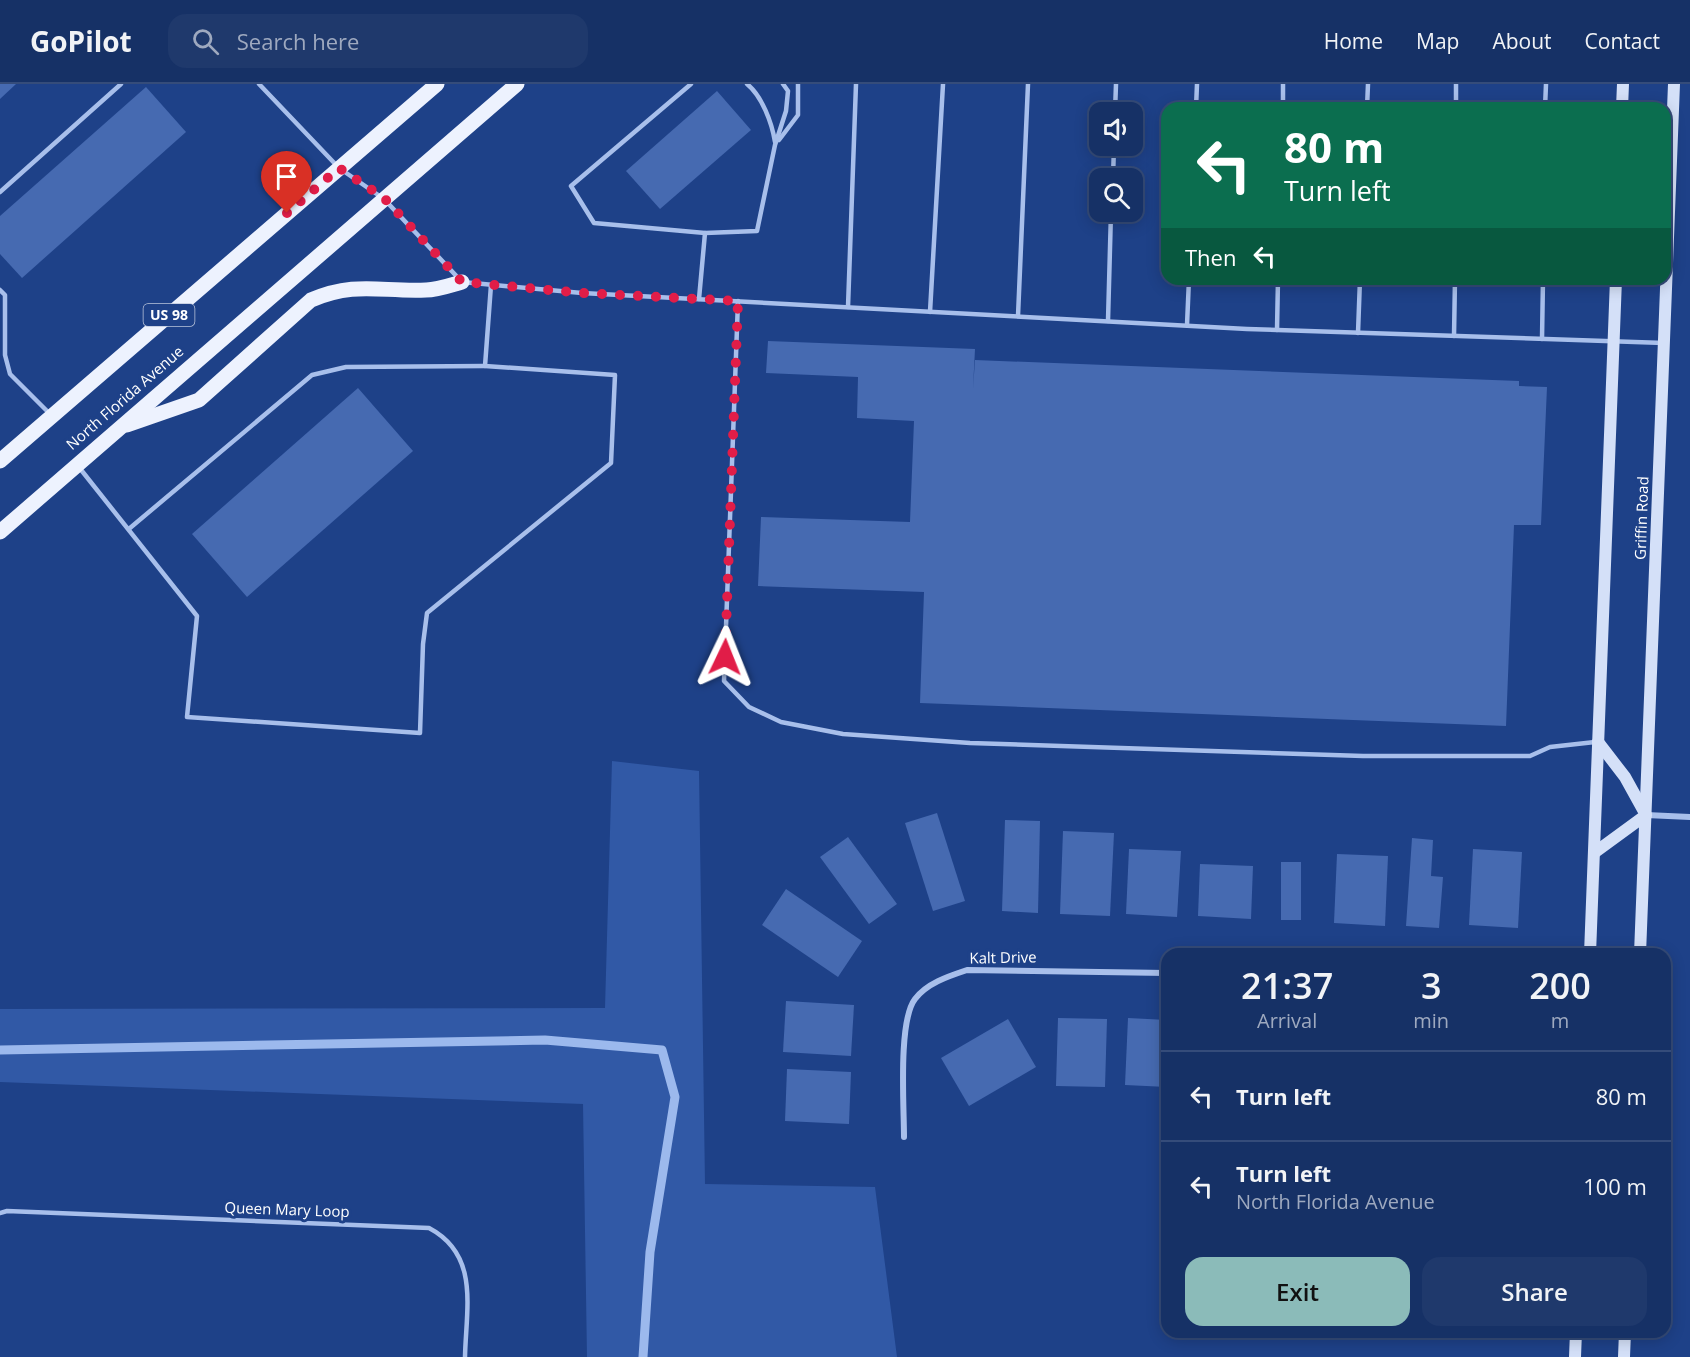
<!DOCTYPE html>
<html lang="en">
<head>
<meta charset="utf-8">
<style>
	:root { --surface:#163166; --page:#1f396c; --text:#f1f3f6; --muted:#9ea9bf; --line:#354c7a; --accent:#8bbbb9 }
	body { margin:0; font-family:"Open Sans",sans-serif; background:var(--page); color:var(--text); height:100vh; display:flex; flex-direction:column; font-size:22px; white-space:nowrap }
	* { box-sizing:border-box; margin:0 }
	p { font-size:20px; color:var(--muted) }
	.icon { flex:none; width:33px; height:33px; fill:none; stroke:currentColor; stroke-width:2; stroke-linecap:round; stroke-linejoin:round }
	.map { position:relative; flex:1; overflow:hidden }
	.drawer { position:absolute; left:1161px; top:864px; width:510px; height:390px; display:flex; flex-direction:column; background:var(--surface); border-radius:18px; box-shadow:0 3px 15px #0003,0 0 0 2px var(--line) }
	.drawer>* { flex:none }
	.top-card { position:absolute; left:1161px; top:18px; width:510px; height:183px; border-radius:18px; box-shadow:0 3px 15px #0003,0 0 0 2px var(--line); background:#0b6e4f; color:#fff; overflow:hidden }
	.tools { position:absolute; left:1089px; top:18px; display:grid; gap:12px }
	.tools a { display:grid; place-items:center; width:54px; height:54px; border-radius:12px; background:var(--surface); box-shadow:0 3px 15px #0003,0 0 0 2px var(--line); font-size:30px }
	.pin { position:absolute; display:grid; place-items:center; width:51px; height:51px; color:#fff; margin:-62px -26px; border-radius:50% 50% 50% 0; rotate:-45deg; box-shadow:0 0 6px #0007 }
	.pin .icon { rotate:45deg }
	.me { position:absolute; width:66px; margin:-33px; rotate:2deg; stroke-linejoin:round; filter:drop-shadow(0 0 4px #0008) }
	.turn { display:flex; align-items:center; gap:21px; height:126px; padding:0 24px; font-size:27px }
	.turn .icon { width:78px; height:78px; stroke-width:2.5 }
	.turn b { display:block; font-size:42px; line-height:51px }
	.then { display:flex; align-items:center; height:57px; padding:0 24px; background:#0003; gap:12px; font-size:22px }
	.eta { display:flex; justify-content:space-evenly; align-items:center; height:102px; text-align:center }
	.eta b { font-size:36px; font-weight:600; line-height:42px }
	.button { display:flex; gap:12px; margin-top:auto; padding:12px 24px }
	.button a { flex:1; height:69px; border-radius:18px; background:var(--accent); color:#111; font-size:24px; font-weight:600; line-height:69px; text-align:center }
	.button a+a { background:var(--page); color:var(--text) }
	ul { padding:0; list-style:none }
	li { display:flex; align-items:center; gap:18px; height:90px; padding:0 24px; border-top:2px solid var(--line) }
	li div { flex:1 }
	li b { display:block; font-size:22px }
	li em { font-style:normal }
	header { display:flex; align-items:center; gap:36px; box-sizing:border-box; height:84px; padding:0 30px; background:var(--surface); border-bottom:2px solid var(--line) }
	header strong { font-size:28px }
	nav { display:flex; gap:33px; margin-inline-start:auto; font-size:21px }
	.search { width:420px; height:54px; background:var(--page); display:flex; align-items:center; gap:15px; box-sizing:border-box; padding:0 21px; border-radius:18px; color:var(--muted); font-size:22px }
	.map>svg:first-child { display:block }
</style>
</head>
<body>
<header>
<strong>GoPilot</strong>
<div class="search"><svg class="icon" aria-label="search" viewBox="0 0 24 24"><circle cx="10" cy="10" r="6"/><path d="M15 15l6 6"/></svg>Search here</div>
<nav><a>Home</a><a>Map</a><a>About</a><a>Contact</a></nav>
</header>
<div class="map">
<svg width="1690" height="1273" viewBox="0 0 1690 1273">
	<rect width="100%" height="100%" fill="#1e4188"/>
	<polygon fill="#3159a6" points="612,677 699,687 705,1100 875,1103 897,1273 587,1273 583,1020 0,998 0,925 605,924"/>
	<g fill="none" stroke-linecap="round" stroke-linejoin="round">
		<polyline stroke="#9cb9ed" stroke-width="9" points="0,966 545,956 662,966 675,1013 650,1168 643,1273"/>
	</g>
	<g fill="#466ab1">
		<polygon points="0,0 16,0 0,15"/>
		<polygon points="146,3 186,48 22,194 0,170 0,132"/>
		<polygon points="717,7 751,46 660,125 626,87"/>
		<polygon points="768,257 975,265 973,305 975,276 1519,297 1519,302 1547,303 1541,441 1514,441 1506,642 920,619 924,508 758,502 761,433 910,438 914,337 857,334 858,293 766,289"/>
		<polygon points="358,304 413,367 247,513 192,450"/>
		<polygon points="937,729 965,817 933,827 905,739"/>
		<polygon points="1005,736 1040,737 1038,829 1002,827"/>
		<polygon points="1063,747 1114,749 1110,832 1060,830"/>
		<polygon points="848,753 897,820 869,840 820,773"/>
		<polygon points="1412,754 1433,756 1431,792 1443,793 1439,844 1406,842"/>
		<polygon points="1129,765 1181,767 1177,833 1126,830"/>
		<polygon points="1473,765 1522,768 1518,844 1469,841"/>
		<polygon points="1337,770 1388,772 1385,842 1334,839"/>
		<rect x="1281" y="778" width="20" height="58"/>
		<polygon points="1200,780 1253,782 1251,835 1198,832"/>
		<polygon points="786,805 862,857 838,893 762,841"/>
		<polygon points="786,917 854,921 851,972 783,968"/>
		<polygon points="1058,934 1107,935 1105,1003 1056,1002"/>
		<polygon points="1128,934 1167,936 1167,1003 1125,1001"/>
		<polygon points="1008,935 1036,983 969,1022 941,974"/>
		<polygon points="787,985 851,988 849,1040 785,1037"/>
	</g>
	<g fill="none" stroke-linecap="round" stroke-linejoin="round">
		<g stroke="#a8bfeb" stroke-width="4.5">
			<polyline points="259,0 339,84 384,115 462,198 582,209 1247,245 1664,259"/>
			<polyline points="691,0 571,102 594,139 705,149 757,147 775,61 786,27 788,7 783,0"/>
			<path d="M747 0C762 12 772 39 775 58"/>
			<polyline points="1196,24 1197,0"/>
			<polyline points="1283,24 1283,0"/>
			<polyline points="1367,24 1368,0"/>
			<polyline points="1456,24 1456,0"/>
			<polyline points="1545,24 1546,0"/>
			<polyline points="1115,28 1116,0"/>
			<polyline points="779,56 798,31 798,0"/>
			<polyline points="1113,94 1114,62"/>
			<polyline points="0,108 121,0"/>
			<polyline points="0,206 5,211 5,271 10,290 50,330"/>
			<polyline points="699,215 705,149"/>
			<polyline points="738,217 724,597 749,623 781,638 843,650 970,659 1363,672 1530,672 1550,663 1595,658"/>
			<polyline points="848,223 856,0"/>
			<polyline points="930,228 943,0"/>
			<polyline points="1018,232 1028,0"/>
			<polyline points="1108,237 1111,128"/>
			<polyline points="1187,241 1189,195"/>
			<polyline points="1277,246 1278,195"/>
			<polyline points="1358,249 1360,195"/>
			<polyline points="1454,252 1455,195"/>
			<polyline points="1542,255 1543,195"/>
			<polyline points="78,382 197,532 187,633 420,649 423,560 427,529 611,379 615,291 485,282 491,201"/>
			<polyline points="130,444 312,291 346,283 485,282"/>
			<path d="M0 1129 7 1127 429 1144C480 1171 466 1224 465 1273"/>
		</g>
		<g stroke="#a8bfeb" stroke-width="6">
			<polyline points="1646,731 1690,733"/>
			<path d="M904 1053C904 1022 898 937 915 915 927 899 949 892 967 886L1167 889"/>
		</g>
		<g stroke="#d4e0f8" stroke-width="12">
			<polyline points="1622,24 1623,0"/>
			<polyline points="1594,769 1646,731 1625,693 1598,658"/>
			<polyline points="1590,870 1616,195"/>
			<polyline points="1640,870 1674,0"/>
			<polyline points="1575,1273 1576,1248"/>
			<polyline points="1624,1273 1625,1248"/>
		</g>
		<g stroke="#edf2fe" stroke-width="15">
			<path d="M127 341 199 316 311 216C356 197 380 208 426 206 438 206 451 201 462 198"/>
			<polyline points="0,377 437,0"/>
			<polyline points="0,448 517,0"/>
		</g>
	</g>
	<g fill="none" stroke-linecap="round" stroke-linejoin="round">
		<polyline stroke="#e11d48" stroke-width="10" stroke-dasharray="0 18" points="287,129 339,84 384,114 462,198 582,209 738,217 725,573"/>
	</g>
	<g text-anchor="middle" stroke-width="6" stroke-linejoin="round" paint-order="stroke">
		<rect fill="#1e4188" stroke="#bcc6db" stroke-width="1.5" x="143.5" y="220" width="51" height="22" rx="4.5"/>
		<g font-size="14" font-weight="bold" fill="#fff">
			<text x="169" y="236">US 98</text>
		</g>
		<g font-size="15" fill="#fff" stroke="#1e4188">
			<text transform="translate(125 314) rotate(-41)" y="5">North Florida Avenue</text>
			<text transform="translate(1642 434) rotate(-88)" y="5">Griffin Road</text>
			<text transform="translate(1003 874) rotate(-1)" y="5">Kalt Drive</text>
			<text transform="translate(287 1126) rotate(2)" y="5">Queen Mary Loop</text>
		</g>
	</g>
</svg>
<div class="tools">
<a><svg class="icon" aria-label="sound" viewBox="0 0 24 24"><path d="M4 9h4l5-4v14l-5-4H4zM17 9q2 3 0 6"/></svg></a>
<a><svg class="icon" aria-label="search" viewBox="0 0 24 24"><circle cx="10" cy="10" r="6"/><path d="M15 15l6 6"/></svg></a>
</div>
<div class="pin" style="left:287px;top:129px;background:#d93025"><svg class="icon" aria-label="arrive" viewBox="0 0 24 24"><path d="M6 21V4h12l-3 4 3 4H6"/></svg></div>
<svg class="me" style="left:725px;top:573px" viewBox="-20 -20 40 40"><path d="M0-17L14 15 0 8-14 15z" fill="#e11d48" stroke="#fff" stroke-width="4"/></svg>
<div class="top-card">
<div class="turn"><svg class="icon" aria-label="left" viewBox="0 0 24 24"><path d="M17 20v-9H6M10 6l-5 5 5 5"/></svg><div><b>80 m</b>Turn left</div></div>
<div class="then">Then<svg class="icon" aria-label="left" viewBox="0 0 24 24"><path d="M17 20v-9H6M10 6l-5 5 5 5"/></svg></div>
</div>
<section class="drawer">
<div class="eta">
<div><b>21:37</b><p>Arrival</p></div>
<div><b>3</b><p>min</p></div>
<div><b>200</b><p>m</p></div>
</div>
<ul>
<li><svg class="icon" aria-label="left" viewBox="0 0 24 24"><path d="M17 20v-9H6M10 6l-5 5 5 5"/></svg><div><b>Turn left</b></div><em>80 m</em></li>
<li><svg class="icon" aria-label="left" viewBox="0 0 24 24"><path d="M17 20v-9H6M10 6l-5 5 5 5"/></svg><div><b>Turn left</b><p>North Florida Avenue</p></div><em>100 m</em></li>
</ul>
<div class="button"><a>Exit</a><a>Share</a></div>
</section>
</div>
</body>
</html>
